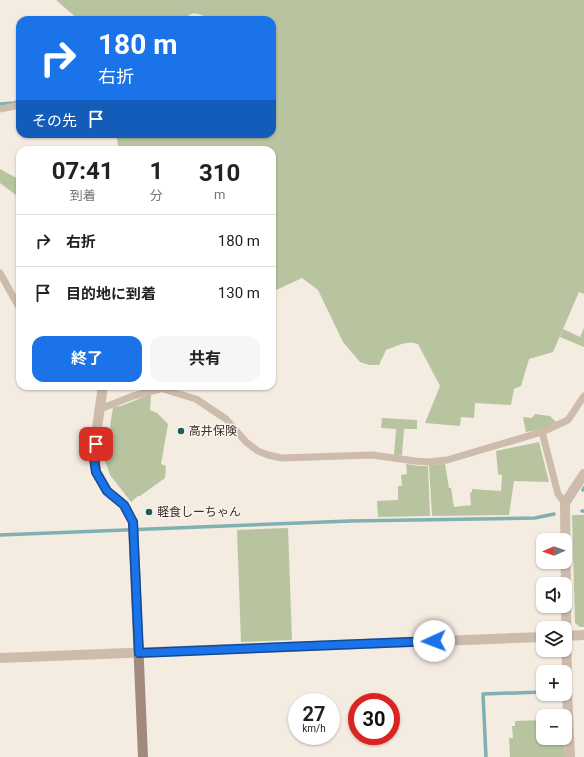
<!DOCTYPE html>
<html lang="ja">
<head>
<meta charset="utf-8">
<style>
	:root { --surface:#fff; --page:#f6f6f6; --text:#222; --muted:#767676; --line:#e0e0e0; --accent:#1a73e8 }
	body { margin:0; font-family:Roboto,"Noto Sans JP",sans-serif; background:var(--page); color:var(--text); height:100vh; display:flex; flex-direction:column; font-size:15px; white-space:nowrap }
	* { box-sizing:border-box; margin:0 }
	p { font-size:13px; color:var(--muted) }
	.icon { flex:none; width:22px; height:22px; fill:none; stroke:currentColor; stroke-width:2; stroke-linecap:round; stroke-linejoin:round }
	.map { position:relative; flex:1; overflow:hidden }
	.panel { position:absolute; left:16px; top:146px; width:260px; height:244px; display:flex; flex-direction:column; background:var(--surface); border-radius:12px; box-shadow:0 1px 3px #0004 }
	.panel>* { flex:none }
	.guide { position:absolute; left:16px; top:16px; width:260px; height:122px; border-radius:12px; box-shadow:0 1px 3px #0004; background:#1a73e8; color:#fff; overflow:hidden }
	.needle { width:26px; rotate:268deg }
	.buttons { position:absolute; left:536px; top:533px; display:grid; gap:8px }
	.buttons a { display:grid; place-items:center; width:36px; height:36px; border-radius:8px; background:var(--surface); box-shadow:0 1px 3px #0004; font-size:20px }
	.speed { position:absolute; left:288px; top:693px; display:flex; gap:8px; font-size:20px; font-weight:700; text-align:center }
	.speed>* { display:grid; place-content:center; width:52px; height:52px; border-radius:50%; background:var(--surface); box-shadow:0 1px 3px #0004; line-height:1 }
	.speed small { font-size:10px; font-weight:400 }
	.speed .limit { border:6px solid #d22; background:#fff; color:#111 }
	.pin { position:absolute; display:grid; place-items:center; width:34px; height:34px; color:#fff; margin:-17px; border-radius:8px; box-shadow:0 2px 6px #0006 }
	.me { position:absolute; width:44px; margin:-22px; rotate:268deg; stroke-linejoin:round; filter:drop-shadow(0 0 3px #0008) }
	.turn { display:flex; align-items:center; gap:14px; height:84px; padding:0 16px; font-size:18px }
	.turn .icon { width:52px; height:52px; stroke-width:2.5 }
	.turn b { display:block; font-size:28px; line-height:34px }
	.then { display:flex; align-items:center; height:38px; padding:0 16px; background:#0003; gap:8px; font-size:15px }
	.eta { display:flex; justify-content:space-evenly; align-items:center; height:68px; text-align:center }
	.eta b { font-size:24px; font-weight:700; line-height:28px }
	.primary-button { display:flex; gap:8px; margin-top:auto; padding:8px 16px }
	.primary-button a { flex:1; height:46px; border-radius:12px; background:var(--accent); color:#fff; font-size:16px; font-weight:700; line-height:46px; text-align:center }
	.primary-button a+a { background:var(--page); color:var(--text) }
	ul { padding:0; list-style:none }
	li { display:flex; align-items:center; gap:12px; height:52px; padding:0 16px; border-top:1px solid var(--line) }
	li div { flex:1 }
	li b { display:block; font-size:15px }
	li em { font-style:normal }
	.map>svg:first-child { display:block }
</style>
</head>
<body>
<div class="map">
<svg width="584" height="757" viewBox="0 0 584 757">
	<rect width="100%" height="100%" fill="#f4ebe1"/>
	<g fill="#b8c4a0">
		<path d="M56 0H584V294L579 292 553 352 529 359 521 386 514 389 511 405 475 403 474 418 461 417 460 426 425 423 440 386 418 344C406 340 397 346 386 350L379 365H369L360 362 343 342 318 290 302 278 272 292V150H119L116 134H272V20H211V19C198 14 194 9 183 20H79Z"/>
		<polygon points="0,169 20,180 18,183 20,187 20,198 0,183"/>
		<polygon points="584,328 584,347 560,337 563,329 580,337"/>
		<polygon points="151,394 150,410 157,413 168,424 161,464 166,466 165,478 140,496 138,496 131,502 110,475 105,461 113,407 121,406"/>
		<polygon points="535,414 550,416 557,423 538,430 526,432 523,417 532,418"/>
		<polygon points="382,418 417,420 417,429 404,429 402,455 394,455 396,429 381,428"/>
		<polygon points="539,442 549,482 514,481 509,515 432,516 429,465 445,464 449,488 451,488 454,507 471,505 470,493 472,492 472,489 501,491 502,475 498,474 496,451"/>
		<polygon points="406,464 419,466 428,466 430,516 378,517 377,501 398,500 398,486 402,486 401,475 407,474"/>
		<polygon points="572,515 584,515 584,627 580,627 575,623"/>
		<polygon points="288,528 292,640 241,642 237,530"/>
		<polygon points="543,720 543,738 564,738 565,757 510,757 509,738 513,738 512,726 515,726 515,721"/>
	</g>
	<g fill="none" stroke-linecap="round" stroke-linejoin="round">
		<g stroke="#7fb0b2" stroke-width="3.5">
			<polyline points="0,104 14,103 20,101"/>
			<polyline points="583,490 584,488"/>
			<polyline points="582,511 584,511"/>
			<polyline points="0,535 350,521 535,518 554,514"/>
			<polyline points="486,757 483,694 543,692"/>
		</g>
		<g stroke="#cdbbac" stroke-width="7">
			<polyline points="0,109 20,105"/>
			<polyline points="0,273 20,309"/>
			<polyline points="153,386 196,399 226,419 246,442 258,451 268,455 282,458 372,455 415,461 429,462 447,460 542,432 558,494 565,503"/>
			<polyline points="100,409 133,396 160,389"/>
			<polyline points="542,432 568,420 584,396"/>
		</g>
		<g stroke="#cdbbac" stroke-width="10">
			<polyline points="103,386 97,428 95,459 96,472 107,491 124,505 133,522"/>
			<polyline points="565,636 584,635"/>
			<polyline points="0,658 543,637"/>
			<polyline points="570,757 567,690 565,503 584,474"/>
		</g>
		<polyline stroke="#a18a7d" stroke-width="10" points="133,522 143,757"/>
	</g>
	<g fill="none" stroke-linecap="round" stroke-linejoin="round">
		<defs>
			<polyline id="route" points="96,444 94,459 96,472 107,491 124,505 133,522 139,653 434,641"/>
		</defs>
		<use href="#route" stroke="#114b97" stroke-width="10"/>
		<use href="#route" stroke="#1a73e8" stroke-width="7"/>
	</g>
	<g fill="#1f5a5e" stroke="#fbf5ee" stroke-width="1.5">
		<circle cx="181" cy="431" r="4"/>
		<circle cx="149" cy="512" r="4"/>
	</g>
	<g text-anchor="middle" stroke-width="3" stroke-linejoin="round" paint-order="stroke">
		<g font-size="12" fill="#3b302b" stroke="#fbf5ee" text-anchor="start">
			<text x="189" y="435">高井保険</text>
			<text x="157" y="516">軽食しーちゃん</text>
		</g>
	</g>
</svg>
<div class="buttons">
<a><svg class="needle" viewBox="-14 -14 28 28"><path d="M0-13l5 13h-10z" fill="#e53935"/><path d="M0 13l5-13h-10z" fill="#767676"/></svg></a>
<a><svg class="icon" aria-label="sound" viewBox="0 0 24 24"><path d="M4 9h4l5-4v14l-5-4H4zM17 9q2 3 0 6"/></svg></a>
<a><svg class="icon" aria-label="layers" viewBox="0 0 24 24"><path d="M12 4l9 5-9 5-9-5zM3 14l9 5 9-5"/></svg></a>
<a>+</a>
<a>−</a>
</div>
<div class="speed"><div>27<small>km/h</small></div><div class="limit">30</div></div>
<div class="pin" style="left:96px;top:444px;background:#d93025"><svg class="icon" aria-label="arrive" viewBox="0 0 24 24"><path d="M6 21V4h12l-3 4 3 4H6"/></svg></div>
<svg class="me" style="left:434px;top:641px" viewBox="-20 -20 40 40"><circle r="19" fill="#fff"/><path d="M0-13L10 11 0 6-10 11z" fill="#1a73e8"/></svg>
<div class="guide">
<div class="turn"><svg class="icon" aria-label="right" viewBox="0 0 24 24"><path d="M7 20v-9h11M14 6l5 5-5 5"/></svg><div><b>180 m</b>右折</div></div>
<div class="then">その先<svg class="icon" aria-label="arrive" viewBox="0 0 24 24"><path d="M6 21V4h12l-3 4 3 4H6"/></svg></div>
</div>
<section class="panel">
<div class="eta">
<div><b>07:41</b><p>到着</p></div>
<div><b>1</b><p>分</p></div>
<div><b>310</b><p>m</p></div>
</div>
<ul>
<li><svg class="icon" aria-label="right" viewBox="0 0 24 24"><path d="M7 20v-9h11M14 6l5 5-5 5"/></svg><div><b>右折</b></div><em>180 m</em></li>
<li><svg class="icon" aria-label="arrive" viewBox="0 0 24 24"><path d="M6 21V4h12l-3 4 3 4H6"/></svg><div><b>目的地に到着</b></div><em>130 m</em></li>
</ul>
<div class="primary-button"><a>終了</a><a>共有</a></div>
</section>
</div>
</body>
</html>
